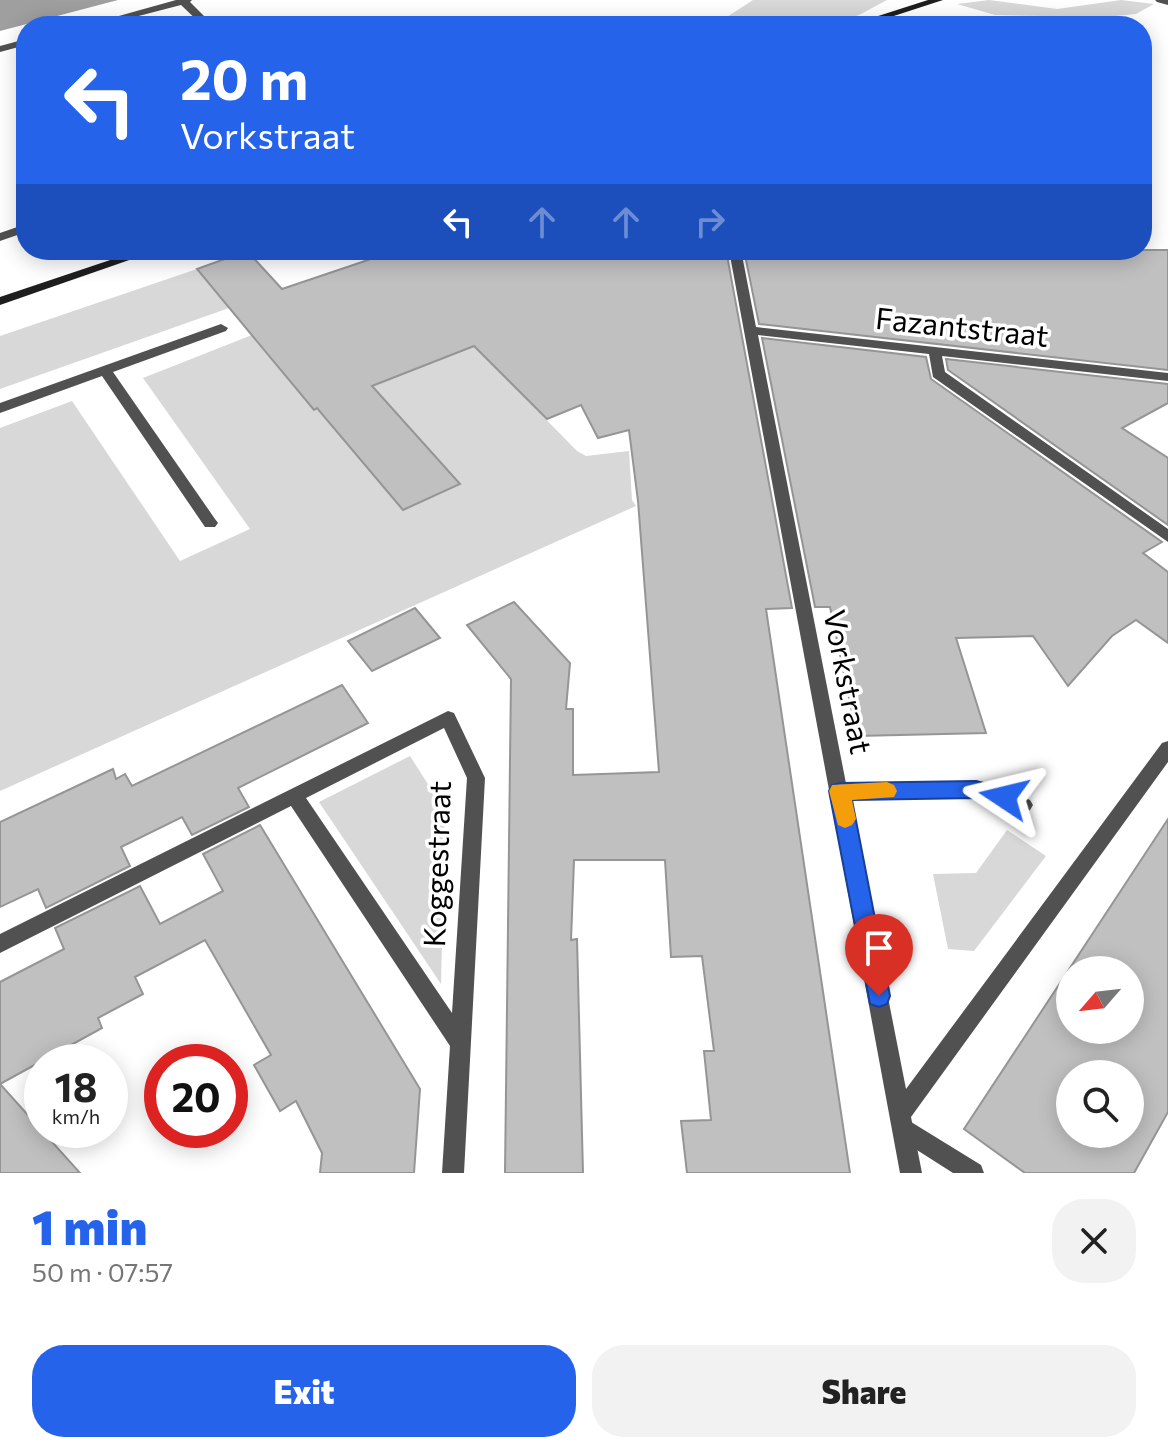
<!DOCTYPE html>
<html lang="en">
<head>
<meta charset="utf-8">
<style>
	:root { --surface:#fff; --page:#f2f2f2; --text:#222; --muted:#767676; --accent:#2563eb }
	body { margin:0; font-family:Commissioner,sans-serif; background:var(--page); color:var(--text); height:100vh; display:flex; flex-direction:column; font-size:30px; white-space:nowrap }
	* { box-sizing:border-box; margin:0 }
	p { font-size:26px; color:var(--muted) }
	.icon { flex:none; width:44px; height:44px; fill:none; stroke:currentColor; stroke-width:2; stroke-linecap:round; stroke-linejoin:round }
	.map { position:relative; height:1173px; overflow:hidden }
	.panel { display:flex; flex-direction:column; background:var(--surface); flex:1 }
	.panel>* { flex:none }
	.banner { position:absolute; left:16px; top:16px; width:1136px; height:244px; border-radius:32px; box-shadow:0 4px 20px #0003; background:#2563eb; color:#fff; overflow:hidden }
	.needle { width:52px; rotate:242deg }
	.fabs { position:absolute; left:1056px; top:956px; display:grid; gap:16px }
	.fabs a { display:grid; place-items:center; width:88px; height:88px; border-radius:50%; background:var(--surface); box-shadow:0 4px 20px #0003; font-size:40px }
	.speed { position:absolute; left:24px; top:1044px; display:flex; gap:16px; font-size:40px; font-weight:700; text-align:center }
	.speed>* { display:grid; place-content:center; width:104px; height:104px; border-radius:50%; background:var(--surface); box-shadow:0 4px 20px #0003; line-height:1 }
	.speed small { font-size:20px; font-weight:400 }
	.speed .limit { border:12px solid #d22; background:#fff; color:#111 }
	.pin { position:absolute; display:grid; place-items:center; width:68px; height:68px; color:#fff; margin:-82px -34px; border-radius:50% 50% 50% 0; rotate:-45deg; box-shadow:0 0 8px #0007 }
	.pin .icon { rotate:45deg }
	.me { position:absolute; width:88px; margin:-44px; rotate:280deg; stroke-linejoin:round; filter:drop-shadow(0 0 6px #0008) }
	.turn { display:flex; align-items:center; gap:28px; height:168px; padding:0 32px; font-size:36px }
	.turn .icon { width:104px; height:104px; stroke-width:2.5 }
	.turn b { display:block; font-size:56px; line-height:68px }
	.lanes { display:flex; align-items:center; height:76px; padding:0 32px; background:#0003; justify-content:center; gap:40px; direction:ltr }
	.lanes .off { opacity:.35 }
	.round { display:grid; place-items:center; flex:none; width:84px; height:84px; border-radius:32px; background:var(--page) }
	.head { display:flex; align-items:center; justify-content:space-between; height:136px; padding:0 32px }
	h1 { font-size:48px; font-weight:800; line-height:60px; color:var(--accent) }
	.primary-button { display:flex; gap:16px; margin-top:auto; padding:16px 32px }
	.primary-button a { flex:1; height:92px; border-radius:32px; background:var(--accent); color:#fff; font-size:32px; font-weight:800; line-height:92px; text-align:center }
	.primary-button a+a { background:var(--page); color:var(--text) }
	.map>svg:first-child { display:block }
</style>
</head>
<body>
<div class="map">
<svg width="1168" height="1173" viewBox="0 0 1168 1173">
	<rect width="100%" height="100%" fill="#fff"/>
	<g fill="#d8d8d8">
		<polygon points="753,0 887,0 859,15 826,26 713,26"/>
		<polygon points="989,0 1057,9 1121,0 1154,4 1136,14 1104,17 995,15 957,4"/>
		<polygon points="197,269 229,308 0,389 0,336"/>
		<polygon points="252,335 314,410 474,346 577,451 586,456 629,451 632,500 636,506 0,791 0,428 72,401 180,561 250,529 143,378"/>
		<polygon points="410,756 445,811 441,984 319,802"/>
		<polygon points="1007,830 1046,856 974,951 948,949 933,874 976,873"/>
	</g>
	<polygon fill="#9f9f9f" points="0,0 118,0 0,31"/>
	<g fill="#c0c0c0" stroke="#959595" stroke-width="2" fill-rule="evenodd">
		<polygon points="359,250 726,250 792,608 766,609 850,1173 687,1173 681,1121 711,1120 704,1051 714,1051 702,956 671,957 665,860 574,860 571,940 577,939 583,1173 505,1173 511,679 467,625 514,602 570,663 566,709 573,709 573,775 659,772 638,501 629,430 598,438 581,405 547,419 474,346 372,386 460,484 403,510 317,408 314,410 197,269 247,251 282,289 368,260"/>
		<polygon points="744,250 1168,250 1168,370 759,324"/>
		<polygon points="762,338 926,357 931,379 1162,542 1143,553 1168,572 1168,643 1136,620 1112,636 1068,686 1033,636 956,638 986,733 857,736 830,607 815,607"/>
		<polygon points="946,359 1168,384 1168,403 1122,428 1168,458 1168,525 948,370"/>
		<polygon points="415,608 440,638 372,671 348,641"/>
		<polygon points="342,685 368,723 238,788 249,807 192,835 182,817 121,847 130,866 46,908 38,889 0,907 0,822 113,769 116,779 125,774 132,786"/>
		<path d="M1168 819V1112L1134 1173H1025L964 1129ZM1070 970H1130V1030H1070ZM1070 1074H1130V1134H1070Z"/>
		<polygon points="260,825 420,1089 414,1173 320,1173 322,1153 296,1101 280,1111 254,1065 271,1055 205,940 135,977 143,994 98,1018 102,1028 0,1084 80,1173 0,1173 0,982 64,949 55,928 140,886 160,924 223,891 203,854"/>
	</g>
	<g fill="none" stroke-linecap="round" stroke-linejoin="round">
		<g fill="#515151" fill-rule="evenodd">
			<polygon points="176,0 192,0 190,2 214,26 203,26 181,5 100,26 83,26"/>
			<polygon points="26,39 26,45 0,52 0,46"/>
			<polygon points="26,224 26,232 0,241 0,233"/>
			<polygon points="221,324 228,328 226,331 113,372 215,519 218,523 215,527 205,527 102,376 0,413 0,403"/>
			<polygon points="976,782 994,784 1030,800 1033,805 1030,810 1024,813 992,799 976,798 840,799 834,796 831,791 834,786 840,783"/>
			<polygon points="903,1117 981,1165 984,1173 953,1173 895,1136 892,1128 895,1120"/>
		</g>
		<g fill="#515151" fill-rule="evenodd">
			<polygon points="729,250 741,250 756,327 1168,373 1168,381 942,356 945,372 1168,529 1168,542 933,377 929,354 758,335 906,1089 1162,743 1168,741 1168,762 911,1117 922,1173 900,1173"/>
			<path d="M448 711 454 713 485 778 464 1173H442L450 1046 291 806 0 953V934ZM444 728 467 778 452 1013 306 798Z"/>
		</g>
		<polygon fill="#515151" fill-rule="evenodd" points="1155,0 1168,0 1168,5 1157,2"/>
		<g fill="#1e1e1e" fill-rule="evenodd">
			<polygon points="928,0 943,0 863,26 847,26"/>
			<polygon points="140,250 158,250 0,305 0,297"/>
		</g>
	</g>
	<polygon fill="#2563eb" stroke="#184099" stroke-width="2" points="976,781 1011,790 1014,797 1011,803 1004,805 976,798 852,800 890,996 887,1004 879,1007 870,1004 829,791 832,785 840,783"/>
	<polygon fill="#f59e0b" points="887,782 894,785 897,791 894,797 852,800 856,819 852,825 845,828 838,825 829,791 832,785"/>
	<g text-anchor="middle" stroke-width="7" stroke-linejoin="round" paint-order="stroke">
		<g font-size="30" fill="#000" stroke="#fff">
			<text transform="translate(962 328) rotate(6)" y="10">Fazantstraat</text>
			<text transform="translate(847 682) rotate(79)" y="10">Vorkstraat</text>
			<text transform="translate(438 864) rotate(-88)" y="10">Koggestraat</text>
		</g>
	</g>
</svg>
<div class="fabs">
<a><svg class="needle" viewBox="-14 -14 28 28"><path d="M0-13l5 13h-10z" fill="#e53935"/><path d="M0 13l5-13h-10z" fill="#767676"/></svg></a>
<a><svg class="icon" aria-label="search" viewBox="0 0 24 24"><circle cx="10" cy="10" r="6"/><path d="M15 15l6 6"/></svg></a>
</div>
<div class="speed"><div>18<small>km/h</small></div><div class="limit">20</div></div>
<div class="pin" style="left:879px;top:996px;background:#d93025"><svg class="icon" aria-label="arrive" viewBox="0 0 24 24"><path d="M6 21V4h12l-3 4 3 4H6"/></svg></div>
<svg class="me" style="left:1004px;top:797px" viewBox="-20 -20 40 40"><path d="M0-17L14 15 0 8-14 15z" fill="#2563eb" stroke="#fff" stroke-width="4"/></svg>
<div class="banner">
<div class="turn"><svg class="icon" aria-label="left" viewBox="0 0 24 24"><path d="M17 20v-9H6M10 6l-5 5 5 5"/></svg><div><b>20 m</b>Vorkstraat</div></div>
<div class="lanes"><svg class="icon" aria-label="left" viewBox="0 0 24 24"><path d="M17 20v-9H6M10 6l-5 5 5 5"/></svg><svg class="icon off" aria-label="ahead" viewBox="0 0 24 24"><path d="M12 20V5M6 11l6-6 6 6"/></svg><svg class="icon off" aria-label="ahead" viewBox="0 0 24 24"><path d="M12 20V5M6 11l6-6 6 6"/></svg><svg class="icon off" aria-label="right" viewBox="0 0 24 24"><path d="M7 20v-9h11M14 6l5 5-5 5"/></svg></div>
</div>
</div>
<section class="panel">
<div class="head"><div><h1>1 min</h1><p>50 m · 07:57</p></div><a class="round"><svg class="icon" aria-label="close" viewBox="0 0 24 24"><path d="M6 6l12 12M18 6L6 18"/></svg></a></div>
<div class="primary-button"><a>Exit</a><a>Share</a></div>
</section>
</body>
</html>
